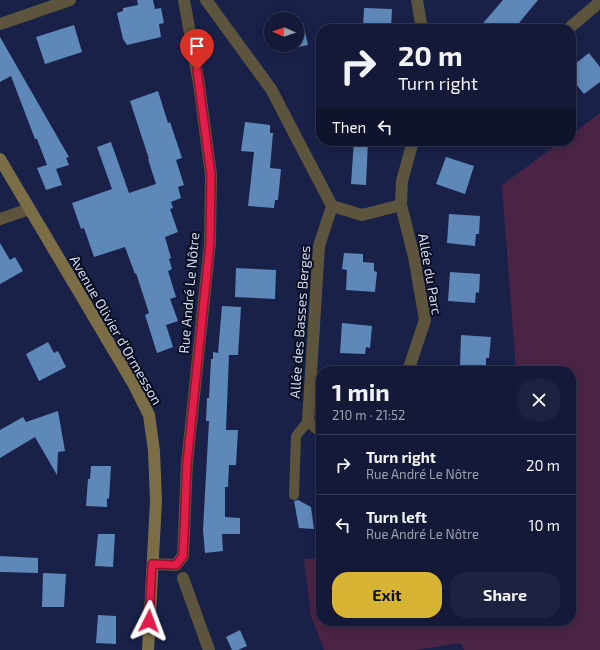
<!DOCTYPE html>
<html lang="en">
<head>
<meta charset="utf-8">
<style>
	:root { --surface:#131937; --page:#1c223f; --text:#f1f3f6; --muted:#9da0ad; --line:#323852; --accent:#d8b434 }
	body { margin:0; font-family:"Exo 2",sans-serif; background:var(--page); color:var(--text); height:100vh; display:flex; flex-direction:column; font-size:15px; white-space:nowrap }
	* { box-sizing:border-box; margin:0 }
	p { font-size:13px; color:var(--muted) }
	.icon { flex:none; width:22px; height:22px; fill:none; stroke:currentColor; stroke-width:2; stroke-linecap:round; stroke-linejoin:round }
	.map { position:relative; flex:1; overflow:hidden }
	.details { position:absolute; left:316px; top:366px; width:260px; height:260px; display:flex; flex-direction:column; background:var(--surface); border-radius:16px; box-shadow:0 2px 10px #0003,0 0 0 1px var(--line) }
	.details>* { flex:none }
	.hud { position:absolute; left:316px; top:24px; width:260px; height:122px; border-radius:16px; box-shadow:0 2px 10px #0003,0 0 0 1px var(--line); background:#131937; color:var(--text); overflow:hidden }
	.needle { width:26px; rotate:272deg }
	.buttons { position:absolute; left:264px; top:12px; display:grid; gap:8px }
	.buttons a { display:grid; place-items:center; width:40px; height:40px; border-radius:50%; background:var(--surface); box-shadow:0 2px 10px #0003,0 0 0 1px var(--line); font-size:20px }
	.pin { position:absolute; display:grid; place-items:center; width:34px; height:34px; color:#fff; margin:-41px -17px; border-radius:50% 50% 50% 0; rotate:-45deg; box-shadow:0 0 4px #0007 }
	.pin .icon { rotate:45deg }
	.me { position:absolute; width:44px; margin:-22px; rotate:3deg; stroke-linejoin:round; filter:drop-shadow(0 0 3px #0008) }
	.turn { display:flex; align-items:center; gap:14px; height:84px; padding:0 16px; font-size:18px }
	.turn .icon { width:52px; height:52px; stroke-width:2.5 }
	.turn b { display:block; font-size:28px; line-height:34px }
	.then { display:flex; align-items:center; height:38px; padding:0 16px; background:#0003; gap:8px; font-size:15px }
	.round { display:grid; place-items:center; flex:none; width:42px; height:42px; border-radius:16px; background:var(--page) }
	.headline { display:flex; align-items:center; justify-content:space-between; height:68px; padding:0 16px }
	h1 { font-size:24px; font-weight:700; line-height:30px }
	.cta { display:flex; gap:8px; margin-top:auto; padding:8px 16px }
	.cta a { flex:1; height:46px; border-radius:16px; background:var(--accent); color:#111; font-size:16px; font-weight:700; line-height:46px; text-align:center }
	.cta a+a { background:var(--page); color:var(--text) }
	ul { padding:0; list-style:none }
	li { display:flex; align-items:center; gap:12px; height:60px; padding:0 16px; border-top:1px solid var(--line) }
	li div { flex:1 }
	li b { display:block; font-size:15px }
	li em { font-style:normal }
	.map>svg:first-child { display:block }
</style>
</head>
<body>
<div class="map">
<svg width="600" height="650" viewBox="0 0 600 650">
	<rect width="100%" height="100%" fill="#192149"/>
	<polygon fill="#4a2445" points="600,113 600,650 464,650 461,643 415,650 324,650 311,616 304,559 321,558 321,621 571,621 571,371 516,371 502,185 562,141 571,141 571,135"/>
	<g fill="#5e88b8">
		<polygon points="137,0 153,0 155,9 161,8 164,23 159,24 161,37 127,45 123,39 117,13 123,11 123,8 138,5"/>
		<polygon points="503,0 538,0 514,29 478,29"/>
		<polygon points="364,8 392,9 391,29 363,29"/>
		<polygon points="298,16 300,24 303,23 308,45 279,51 278,45 297,45 297,19 284,19"/>
		<polygon points="74,25 82,52 45,64 36,37"/>
		<polygon points="0,37 69,157 66,158 69,165 56,169 62,185 46,190 37,168 47,165 37,139 35,139 11,76 0,82"/>
		<polygon points="589,53 600,67 600,82 584,94 571,78 571,67"/>
		<polygon points="158,91 168,123 170,122 182,158 176,160 184,185 178,187 181,198 171,202 173,208 170,209 178,232 165,237 171,258 169,259 172,269 168,271 176,297 170,299 178,321 166,325 173,347 157,353 145,315 149,313 136,273 135,274 125,247 94,257 84,228 81,229 72,203 112,189 97,147 111,142 129,193 156,184 148,159 149,159 130,101"/>
		<polygon points="245,122 270,125 270,133 273,133 270,168 281,169 278,200 275,200 274,208 248,206 254,152 241,151"/>
		<polygon points="354,141 368,141 366,185 351,184"/>
		<polygon points="446,157 474,166 465,194 436,184"/>
		<polygon points="449,214 480,216 479,234 476,234 475,246 447,243"/>
		<polygon points="0,243 10,260 15,257 23,271 0,284"/>
		<polygon points="344,253 363,254 363,262 374,263 374,271 377,272 375,292 346,290 347,270 342,269"/>
		<polygon points="236,268 276,270 275,299 235,297"/>
		<polygon points="450,272 480,274 479,293 476,292 475,303 448,301"/>
		<polygon points="222,306 241,307 238,355 229,355 226,430 238,430 236,465 229,465 228,487 225,487 225,517 240,518 240,534 222,534 223,551 205,553 203,530 209,421 206,421 207,398 209,398 211,359 213,359 213,352 218,353"/>
		<polygon points="342,323 372,326 370,348 366,347 365,354 340,353"/>
		<polygon points="461,335 491,337 489,358 486,358 486,366 460,365"/>
		<polygon points="48,342 54,353 58,351 66,367 39,381 26,354"/>
		<polygon points="58,411 65,451 58,452 57,475 35,437 0,458 0,430 23,417 26,422"/>
		<polygon points="91,466 111,466 109,499 107,498 107,507 86,506 88,479 90,479"/>
		<polygon points="298,500 311,507 314,529 299,528 294,501"/>
		<polygon points="98,534 115,534 113,567 95,566"/>
		<polygon points="0,556 38,558 38,573 0,572"/>
		<polygon points="43,573 66,574 64,607 42,607"/>
		<polygon points="98,615 116,616 116,644 96,643"/>
		<polygon points="240,630 247,646 238,650 232,650 226,637"/>
	</g>
	<g fill="none" stroke-linecap="round" stroke-linejoin="round">
		<polyline stroke="#5c543c" stroke-width="10" points="294,495 296,436 308,421 316,429 321,430"/>
		<g stroke="#5c543c" stroke-width="12">
			<polyline points="206,0 271,89 332,206 319,246 308,421"/>
			<polyline points="417,0 422,29"/>
			<polyline points="0,24 70,0"/>
			<polyline points="568,29 600,2"/>
			<polyline points="332,206 362,215 401,205"/>
			<polyline points="0,219 29,209"/>
			<polyline points="408,371 425,320 414,257 401,205 402,181 413,141"/>
			<polyline points="153,564 176,565 183,556 187,463 210,243 211,175 199,84 184,0"/>
			<polyline points="183,578 209,650"/>
		</g>
		<polyline stroke="#7b6e47" stroke-width="12" points="0,159 134,385 149,415 154,451 156,501 148,650"/>
	</g>
	<g fill="none" stroke-linecap="round" stroke-linejoin="round">
		<defs>
			<polyline id="route" points="149,621 152,564 176,565 183,556 187,463 210,243 211,175 197,70"/>
		</defs>
		<use href="#route" stroke="#92132f" stroke-width="10"/>
		<use href="#route" stroke="#e11d48" stroke-width="7"/>
	</g>
	<g text-anchor="middle" stroke-width="4" stroke-linejoin="round" paint-order="stroke">
		<g font-size="14" fill="#d0d8f2" stroke="#090d1e">
			<text transform="translate(430 274) rotate(80)" y="5">Allée du Parc</text>
			<text transform="translate(189 293) rotate(-85)" y="5">Rue André Le Nôtre</text>
			<text transform="translate(300 322) rotate(-86)" y="5">Allée des Basses Berges</text>
			<text transform="translate(116 330) rotate(60)" y="5">Avenue Olivier d'Ormesson</text>
		</g>
	</g>
</svg>
<div class="buttons">
<a><svg class="needle" viewBox="-14 -14 28 28"><path d="M0-13l5 13h-10z" fill="#e53935"/><path d="M0 13l5-13h-10z" fill="#9da0ad"/></svg></a>
</div>
<div class="pin" style="left:197px;top:70px;background:#d93025"><svg class="icon" aria-label="arrive" viewBox="0 0 24 24"><path d="M6 21V4h12l-3 4 3 4H6"/></svg></div>
<svg class="me" style="left:149px;top:621px" viewBox="-20 -20 40 40"><path d="M0-17L14 15 0 8-14 15z" fill="#e11d48" stroke="#fff" stroke-width="4"/></svg>
<div class="hud">
<div class="turn"><svg class="icon" aria-label="right" viewBox="0 0 24 24"><path d="M7 20v-9h11M14 6l5 5-5 5"/></svg><div><b>20 m</b>Turn right</div></div>
<div class="then">Then<svg class="icon" aria-label="left" viewBox="0 0 24 24"><path d="M17 20v-9H6M10 6l-5 5 5 5"/></svg></div>
</div>
<section class="details">
<div class="headline"><div><h1>1 min</h1><p>210 m · 21:52</p></div><a class="round"><svg class="icon" aria-label="close" viewBox="0 0 24 24"><path d="M6 6l12 12M18 6L6 18"/></svg></a></div>
<ul>
<li><svg class="icon" aria-label="right" viewBox="0 0 24 24"><path d="M7 20v-9h11M14 6l5 5-5 5"/></svg><div><b>Turn right</b><p>Rue André Le Nôtre</p></div><em>20 m</em></li>
<li><svg class="icon" aria-label="left" viewBox="0 0 24 24"><path d="M17 20v-9H6M10 6l-5 5 5 5"/></svg><div><b>Turn left</b><p>Rue André Le Nôtre</p></div><em>10 m</em></li>
</ul>
<div class="cta"><a>Exit</a><a>Share</a></div>
</section>
</div>
</body>
</html>
